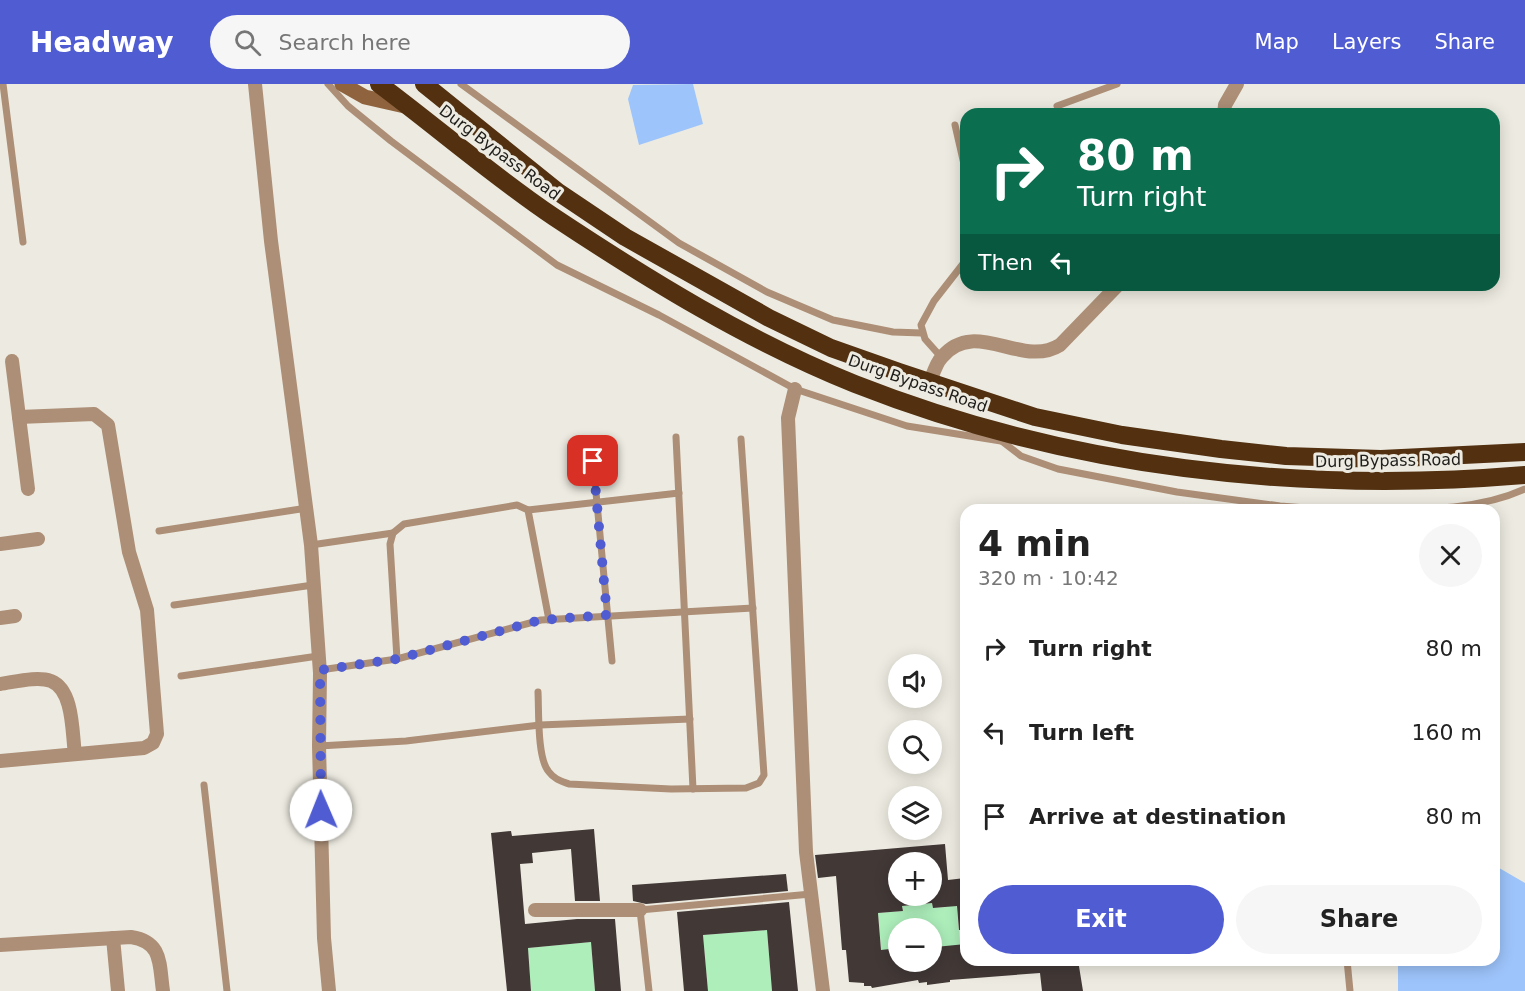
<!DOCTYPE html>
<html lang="en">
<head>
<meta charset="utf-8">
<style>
	:root { --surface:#fff; --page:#f6f6f6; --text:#222; --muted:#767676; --accent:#505cd2 }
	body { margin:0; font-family:"DejaVu Sans",sans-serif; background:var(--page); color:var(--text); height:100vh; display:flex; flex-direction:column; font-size:22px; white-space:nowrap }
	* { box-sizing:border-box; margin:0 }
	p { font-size:20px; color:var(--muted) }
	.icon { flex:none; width:33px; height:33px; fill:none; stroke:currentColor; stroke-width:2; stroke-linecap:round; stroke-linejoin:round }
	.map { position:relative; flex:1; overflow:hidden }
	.side { position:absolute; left:960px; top:420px; width:540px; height:462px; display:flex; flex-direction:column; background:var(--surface); border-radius:18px; box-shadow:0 3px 15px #0003 }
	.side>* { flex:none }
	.top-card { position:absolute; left:960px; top:24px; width:540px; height:183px; border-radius:18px; box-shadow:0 3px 15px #0003; background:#0b6e4f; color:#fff; overflow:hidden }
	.buttons { position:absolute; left:888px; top:570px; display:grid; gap:12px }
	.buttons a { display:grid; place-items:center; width:54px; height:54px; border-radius:50%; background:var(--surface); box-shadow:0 3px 15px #0003; font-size:30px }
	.pin { position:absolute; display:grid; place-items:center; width:51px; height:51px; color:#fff; margin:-26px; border-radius:12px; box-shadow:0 3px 9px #0006 }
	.me { position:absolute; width:66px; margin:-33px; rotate:359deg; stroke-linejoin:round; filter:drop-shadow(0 0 4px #0008) }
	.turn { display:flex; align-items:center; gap:21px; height:126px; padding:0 18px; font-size:27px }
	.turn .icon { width:78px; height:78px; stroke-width:2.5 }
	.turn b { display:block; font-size:42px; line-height:51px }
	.then { display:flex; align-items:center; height:57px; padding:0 18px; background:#0003; gap:12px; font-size:22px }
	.round { display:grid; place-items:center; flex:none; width:63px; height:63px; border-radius:32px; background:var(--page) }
	.headline { display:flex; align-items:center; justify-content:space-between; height:102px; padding:0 18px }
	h1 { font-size:36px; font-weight:700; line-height:45px }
	.button { display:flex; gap:12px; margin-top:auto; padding:12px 18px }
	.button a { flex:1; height:69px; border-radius:36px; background:var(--accent); color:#fff; font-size:24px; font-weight:700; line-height:69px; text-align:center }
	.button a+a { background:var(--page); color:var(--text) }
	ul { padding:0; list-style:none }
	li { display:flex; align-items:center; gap:18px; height:84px; padding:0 18px }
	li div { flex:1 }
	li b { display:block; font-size:22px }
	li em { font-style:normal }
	header { display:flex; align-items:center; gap:36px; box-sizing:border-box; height:84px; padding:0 30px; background:var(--accent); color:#fff }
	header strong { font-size:28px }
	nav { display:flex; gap:33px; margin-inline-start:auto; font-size:21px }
	.search { width:420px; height:54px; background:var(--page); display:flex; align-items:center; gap:15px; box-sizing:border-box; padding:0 21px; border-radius:33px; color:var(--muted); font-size:22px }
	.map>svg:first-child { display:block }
</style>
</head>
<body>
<header>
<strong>Headway</strong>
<div class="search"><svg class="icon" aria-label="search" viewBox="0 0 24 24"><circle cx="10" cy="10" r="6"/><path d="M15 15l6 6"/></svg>Search here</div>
<nav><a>Map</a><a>Layers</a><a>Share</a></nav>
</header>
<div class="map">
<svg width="1525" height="907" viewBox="0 0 1525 907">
	<rect width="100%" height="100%" fill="#edebe1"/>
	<g fill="#adeebb">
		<polygon points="956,816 961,869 948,862 935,863 936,870 932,870 932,844 898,844 898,864 875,872 881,863 878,829 903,827 902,822 932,819 933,824 947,823"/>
		<polygon points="767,846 772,907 708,907 703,851"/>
		<polygon points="591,858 595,907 531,907 528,864"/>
	</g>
	<g fill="#9dc4fb">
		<polygon points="693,0 703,40 639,61 628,15 633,1"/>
		<polygon points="1494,781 1525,799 1525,907 1398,907 1398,876 1494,876"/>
	</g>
	<g fill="#423937" fill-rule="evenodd">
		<polygon points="594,745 600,817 575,817 571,765 532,769 533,779 520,780 525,840 577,835 615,835 621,907 595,907 591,858 528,864 531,907 507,907 491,749 511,747 512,752"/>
		<path d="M945 760 948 796 965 794 966 846H959L957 822 933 824 932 819 902 822 903 827 878 829 881 866 898 864V878H932V870H936L935 863 966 860V876H1078L1083 907H1042L1040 889 950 896V898L927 901V898L919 899 918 896 872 904 871 902H864V899L849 898 846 866H842L836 792 818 794 815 771ZM898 778H932V812H898Z"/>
		<polygon points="786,790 788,807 646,820 633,817 632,801"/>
		<polygon points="789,818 798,907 772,907 767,846 703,851 708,907 684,907 677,828"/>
	</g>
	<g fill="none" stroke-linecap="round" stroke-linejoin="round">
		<g stroke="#ad8f77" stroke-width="7">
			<polyline points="3,0 23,158"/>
			<polyline points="328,0 348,22 391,57 557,181 659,231 795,305 907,342 1001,357"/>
			<polyline points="461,0 679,159 767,208 833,236 893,248 922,249"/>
			<polyline points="1057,22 1117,0"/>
			<polyline points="955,41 966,89"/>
			<polyline points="941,273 925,255 921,241 934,217 966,176"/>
			<polyline points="676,353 693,705"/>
			<polyline points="999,355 1021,372 1058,385 1177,408 1280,422 1333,426"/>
			<polyline points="591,356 612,577"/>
			<polyline points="528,426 679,409"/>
			<path d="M1340 426C1401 424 1468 431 1525 405"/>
			<polyline points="159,447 307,424"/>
			<polyline points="311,461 393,449"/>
			<polyline points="174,521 313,501"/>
			<polyline points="397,575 390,460 393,449 404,440 517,421 528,426 549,536"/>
			<polyline points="320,586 397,575 541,536 753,524"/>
			<polyline points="181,592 318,572"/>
			<path d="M538 608C539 627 537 675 549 688 554 695 561 697 569 700L671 705 746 704 759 699 764 691 741 355"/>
			<polyline points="319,662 406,657 540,641 690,635"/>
			<polyline points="204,701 227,907"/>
			<polyline points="1347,876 1350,907"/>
			<polyline points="649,907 640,826 811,810"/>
		</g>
		<g stroke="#ad8f77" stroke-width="14">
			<polyline points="255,0 271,157 311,461 320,589 319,662 324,854 329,907"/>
			<polyline points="1224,30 1225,21 1237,0"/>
			<polyline points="12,277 28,405"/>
			<path d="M930 298C933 290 936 279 942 273 975 233 1022 285 1060 261L1118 201"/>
			<polyline points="795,305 788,334 806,768 823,907"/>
			<polyline points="0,460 38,455"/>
			<polyline points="0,534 15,532"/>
			<path d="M0 600C15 598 37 592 51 597 74 606 72 650 75 670"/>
			<polyline points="0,677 144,664 153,659 157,650 147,526 129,468 108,341 94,330 19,333"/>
			<polyline points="535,826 640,826"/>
			<polyline points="113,854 118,907"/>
			<path d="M0 861 131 853C163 858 159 880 163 907"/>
		</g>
		<polyline stroke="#8e633e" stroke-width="15" points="342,0 365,13 409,23"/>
		<g stroke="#523010" stroke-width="18">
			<path d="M379 0C438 44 493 92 554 133 649 196 748 257 855 300 1068 384 1298 410 1525 391"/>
			<polyline points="424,0 558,108 625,153 769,234 831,264 899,288 1035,333 1122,351 1221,365 1286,372 1381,375 1525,368"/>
		</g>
	</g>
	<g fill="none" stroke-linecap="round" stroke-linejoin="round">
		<polyline stroke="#505cd2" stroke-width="10" stroke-dasharray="0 18" points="321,726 320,586 397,575 541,536 607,531 593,377"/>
	</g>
	<g text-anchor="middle" stroke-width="6" stroke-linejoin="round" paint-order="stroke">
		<g font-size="16" fill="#1e1d1a" stroke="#edebe1">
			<text transform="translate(500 68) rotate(37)" y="6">Durg Bypass Road</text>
			<text transform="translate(918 299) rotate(19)" y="6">Durg Bypass Road</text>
			<text transform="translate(1388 376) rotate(-1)" y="6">Durg Bypass Road</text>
		</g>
	</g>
</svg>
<div class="buttons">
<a><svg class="icon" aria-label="sound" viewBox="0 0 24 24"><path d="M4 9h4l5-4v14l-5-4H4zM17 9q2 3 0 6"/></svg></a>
<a><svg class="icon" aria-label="search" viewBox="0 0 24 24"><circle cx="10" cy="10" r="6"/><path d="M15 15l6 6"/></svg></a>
<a><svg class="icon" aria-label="layers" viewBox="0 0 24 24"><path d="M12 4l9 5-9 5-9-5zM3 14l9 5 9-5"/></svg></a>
<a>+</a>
<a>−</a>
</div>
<div class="pin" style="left:593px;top:377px;background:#d93025"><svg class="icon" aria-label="arrive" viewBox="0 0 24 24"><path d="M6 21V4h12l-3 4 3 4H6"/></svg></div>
<svg class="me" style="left:321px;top:726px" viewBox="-20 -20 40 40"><circle r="19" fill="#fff"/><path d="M0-13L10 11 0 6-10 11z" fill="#505cd2"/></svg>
<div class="top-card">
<div class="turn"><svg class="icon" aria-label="right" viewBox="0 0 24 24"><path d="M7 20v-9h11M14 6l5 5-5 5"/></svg><div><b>80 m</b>Turn right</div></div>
<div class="then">Then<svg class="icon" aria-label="left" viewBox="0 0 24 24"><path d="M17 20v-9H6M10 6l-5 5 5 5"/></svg></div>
</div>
<section class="side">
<div class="headline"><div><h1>4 min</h1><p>320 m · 10:42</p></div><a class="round"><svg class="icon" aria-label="close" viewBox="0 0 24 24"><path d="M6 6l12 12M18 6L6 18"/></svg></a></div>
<ul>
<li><svg class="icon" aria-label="right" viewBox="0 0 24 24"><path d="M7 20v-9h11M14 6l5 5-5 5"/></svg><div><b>Turn right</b></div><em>80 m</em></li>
<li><svg class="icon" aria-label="left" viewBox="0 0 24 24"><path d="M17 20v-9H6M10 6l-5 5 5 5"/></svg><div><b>Turn left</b></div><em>160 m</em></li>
<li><svg class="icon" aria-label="arrive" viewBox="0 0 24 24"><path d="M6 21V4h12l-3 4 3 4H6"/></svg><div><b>Arrive at destination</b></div><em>80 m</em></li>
</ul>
<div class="button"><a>Exit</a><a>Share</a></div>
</section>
</div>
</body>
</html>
